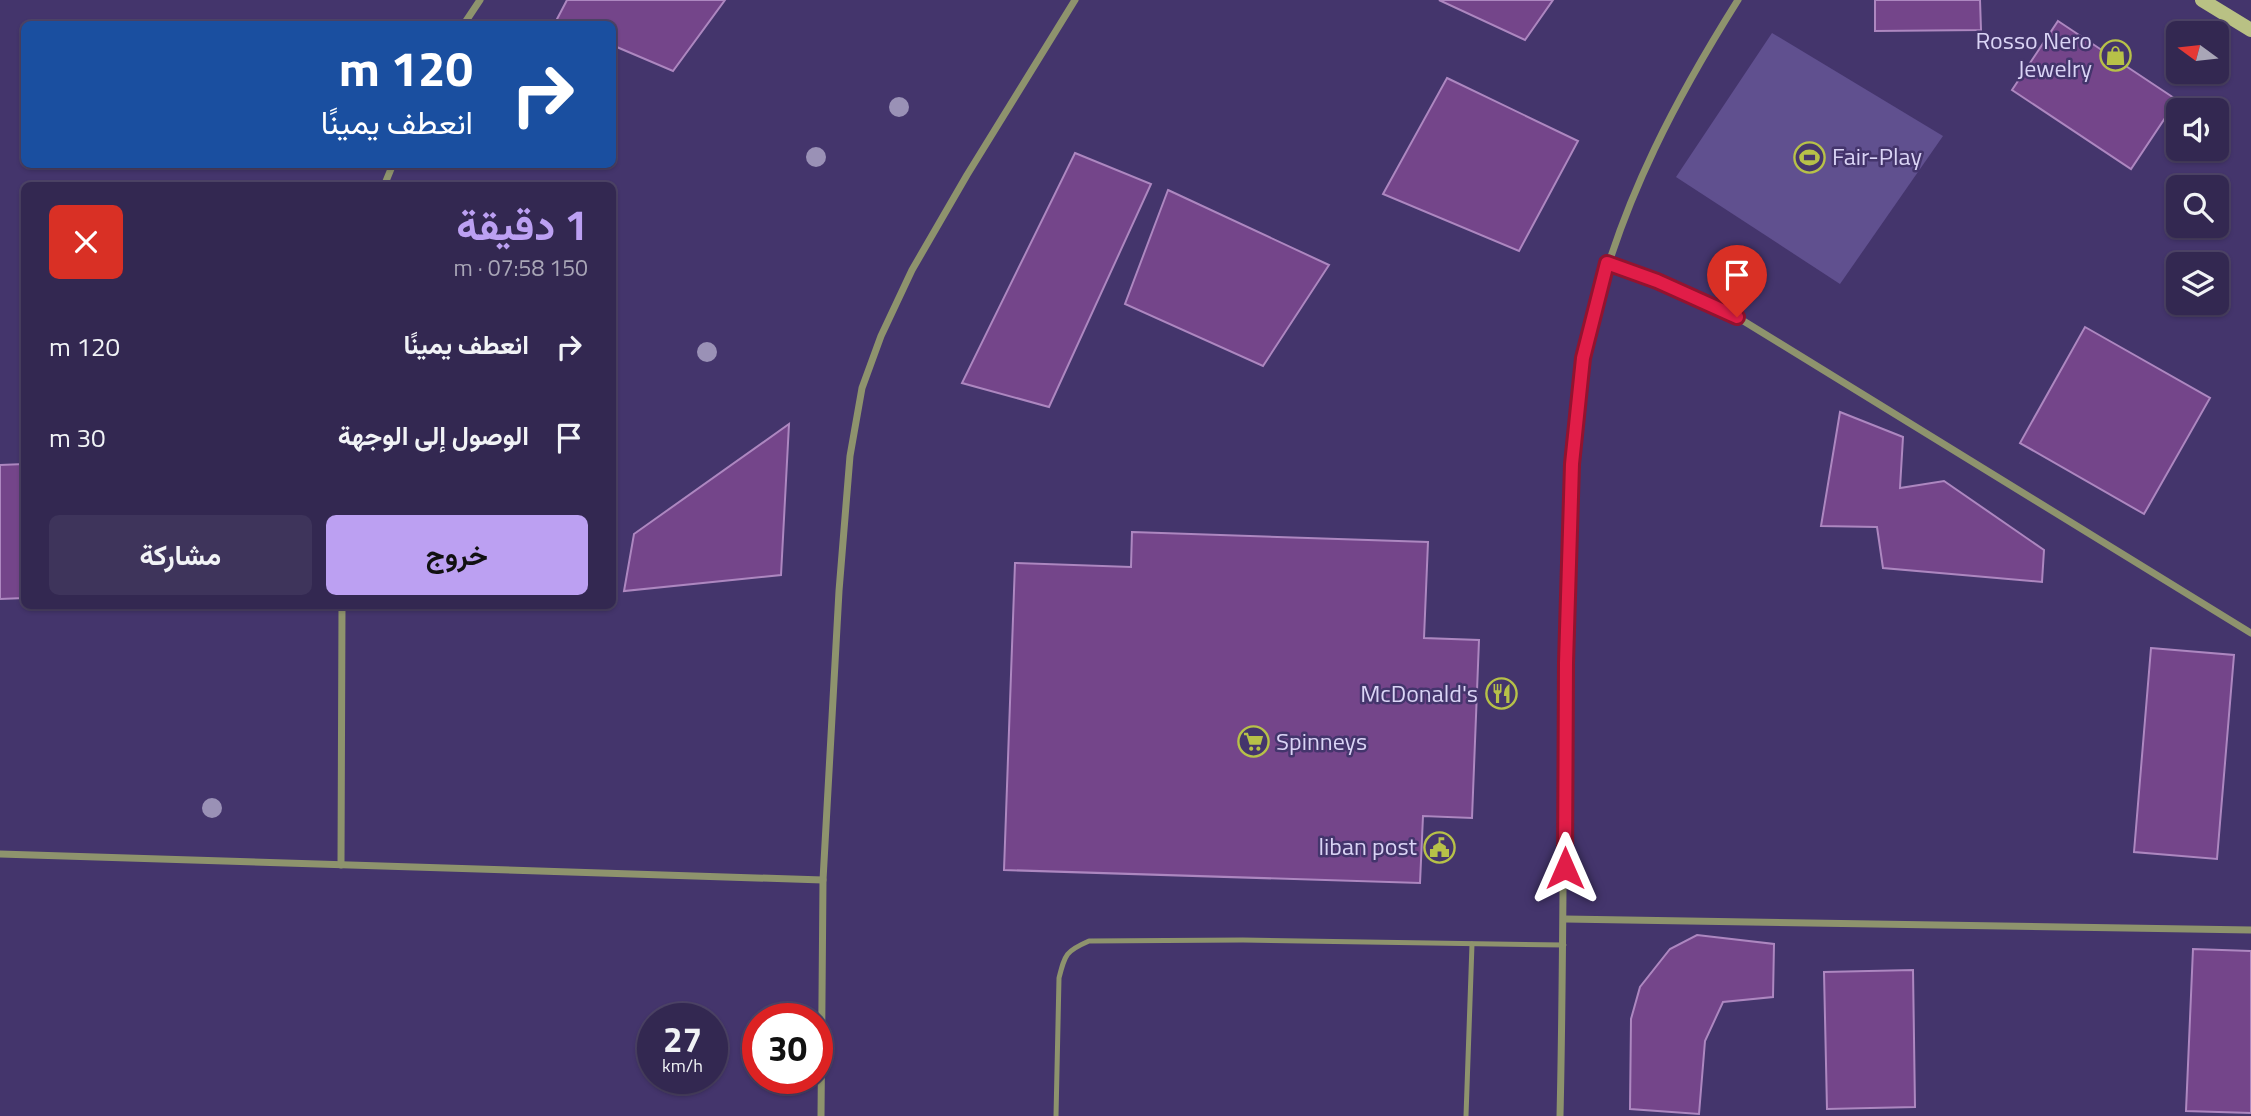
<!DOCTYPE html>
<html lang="ar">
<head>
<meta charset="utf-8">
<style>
	:root { --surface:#332851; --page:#3e345b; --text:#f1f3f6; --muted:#a9a6b7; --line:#4e4468; --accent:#bca0f2 }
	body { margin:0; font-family:"Titillium Web",Vazirmatn,sans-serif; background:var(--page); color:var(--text); direction:rtl; height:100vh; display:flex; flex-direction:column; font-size:26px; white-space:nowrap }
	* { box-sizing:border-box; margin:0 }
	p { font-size:23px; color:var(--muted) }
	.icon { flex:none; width:38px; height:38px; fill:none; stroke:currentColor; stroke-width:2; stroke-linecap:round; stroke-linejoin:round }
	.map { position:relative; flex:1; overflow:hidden; direction:ltr }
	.side { position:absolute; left:21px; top:182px; width:595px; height:427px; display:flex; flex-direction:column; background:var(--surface); border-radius:10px; box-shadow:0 2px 5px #0004,0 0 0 2px var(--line); direction:rtl }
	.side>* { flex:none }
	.hud { position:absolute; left:21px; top:21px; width:595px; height:147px; border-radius:10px; box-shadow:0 2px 5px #0004,0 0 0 2px var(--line); direction:rtl; background:#1a4fa0; color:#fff; overflow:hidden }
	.needle { width:46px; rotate:285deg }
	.buttons { position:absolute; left:2166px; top:21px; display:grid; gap:14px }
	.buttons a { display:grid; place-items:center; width:63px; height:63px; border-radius:10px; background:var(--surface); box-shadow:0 2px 5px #0004,0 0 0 2px var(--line); font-size:35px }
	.speed { position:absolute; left:637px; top:1003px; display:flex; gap:14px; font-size:35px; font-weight:700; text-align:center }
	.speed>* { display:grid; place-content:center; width:91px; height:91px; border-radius:50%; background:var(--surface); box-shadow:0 2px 5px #0004,0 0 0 2px var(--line); line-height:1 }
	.speed small { font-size:18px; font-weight:400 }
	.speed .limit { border:10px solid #d22; background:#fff; color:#111 }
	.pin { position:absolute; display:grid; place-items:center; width:60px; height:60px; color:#fff; margin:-72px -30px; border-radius:50% 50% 50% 0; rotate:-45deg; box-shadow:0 0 7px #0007 }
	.pin .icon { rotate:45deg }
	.me { position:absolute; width:77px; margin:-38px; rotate:0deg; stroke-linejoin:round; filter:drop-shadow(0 0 5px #0008) }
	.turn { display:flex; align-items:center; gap:24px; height:147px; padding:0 28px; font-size:32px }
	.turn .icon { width:91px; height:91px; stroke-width:2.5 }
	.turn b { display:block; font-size:49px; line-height:60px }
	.round { display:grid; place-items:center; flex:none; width:74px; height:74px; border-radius:10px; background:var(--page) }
	.head { display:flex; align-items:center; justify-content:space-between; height:119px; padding:0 28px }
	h1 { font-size:42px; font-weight:700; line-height:52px; color:var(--accent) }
	.cta { display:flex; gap:14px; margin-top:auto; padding:14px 28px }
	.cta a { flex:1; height:80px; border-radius:10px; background:var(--accent); color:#111; font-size:28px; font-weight:700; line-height:80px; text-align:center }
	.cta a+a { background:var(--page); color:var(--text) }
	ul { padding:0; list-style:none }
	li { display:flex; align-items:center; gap:21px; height:91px; padding:0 28px }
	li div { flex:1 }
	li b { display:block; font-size:26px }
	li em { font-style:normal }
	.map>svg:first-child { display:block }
</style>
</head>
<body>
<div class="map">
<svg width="2251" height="1116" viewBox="0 0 2251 1116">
	<rect width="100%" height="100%" fill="#44356c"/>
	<polygon fill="#60508f" points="1772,33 1943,136 1840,284 1676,177"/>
	<g fill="#74458a" stroke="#ad87c0" stroke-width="2">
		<polygon points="567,0 725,0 673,71 612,45 612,24 564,24 556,21"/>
		<polygon points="1439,0 1553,0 1525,40"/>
		<polygon points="1875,0 1980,0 1981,30 1875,31"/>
		<polygon points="2058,21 2177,100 2131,169 2012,90"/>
		<polygon points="1447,78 1578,141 1519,251 1383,194"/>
		<polygon points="1075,153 1151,184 1049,407 962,383"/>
		<polygon points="1168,190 1329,265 1263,366 1125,304"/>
		<polygon points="2085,327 2210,398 2144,514 2020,443"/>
		<polygon points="1840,412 1903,437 1900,488 1944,481 2044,550 2042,582 1883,568 1877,527 1821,526"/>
		<polygon points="789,424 781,575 624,591 634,534"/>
		<polygon points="24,464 24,598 0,599 0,465"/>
		<polygon points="1132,532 1428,542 1424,638 1479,640 1472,818 1423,816 1420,883 1004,870 1015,563 1131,567"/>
		<polygon points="2151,648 2234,655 2217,859 2134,852"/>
		<polygon points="1697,935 1774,944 1773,997 1723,1002 1705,1041 1699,1114 1630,1109 1631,1019 1640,987 1670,949"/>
		<polygon points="2193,949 2251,951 2251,1113 2186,1111"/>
		<polygon points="1913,970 1915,1107 1827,1109 1824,972"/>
	</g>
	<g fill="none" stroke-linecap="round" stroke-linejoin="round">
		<g stroke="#8e936d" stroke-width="5">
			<path d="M1056 1116 1059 978C1065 954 1066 951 1089 941L1243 940 1564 945"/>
			<polyline points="1466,1116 1472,944"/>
		</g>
		<g stroke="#8e936d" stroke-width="7">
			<polyline points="464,24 480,0"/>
			<polyline points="384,186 393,164"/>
			<polyline points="1607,263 1657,281 1737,317 2251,633"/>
			<polyline points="0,854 823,880"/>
			<polyline points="341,865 342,606"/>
			<polyline points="1565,919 2251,930"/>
			<polyline points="821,1116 823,880 839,591 850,456 862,388 881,336 912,270 967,175 1075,0"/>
			<path d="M1560 1116C1564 946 1562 777 1568 607 1570 525 1569 440 1582 359 1585 342 1591 325 1596 308 1624 197 1677 97 1738 0"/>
		</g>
		<polyline stroke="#b9c184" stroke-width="14" points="2202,0 2251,30"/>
	</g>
	<g fill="#9a91b6">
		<circle cx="899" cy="107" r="10"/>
		<circle cx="816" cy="157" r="10"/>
		<circle cx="707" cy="352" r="10"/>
		<circle cx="212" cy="808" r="10"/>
	</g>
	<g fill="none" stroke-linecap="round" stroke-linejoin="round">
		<defs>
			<polyline id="route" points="1565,868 1566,663 1572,464 1583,358 1607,263 1657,281 1737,317"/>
		</defs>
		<use href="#route" stroke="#92132f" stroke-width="18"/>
		<use href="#route" stroke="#e11d48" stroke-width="12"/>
	</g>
	<defs>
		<symbol id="shop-ring" viewBox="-11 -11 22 22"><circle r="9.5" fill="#44356c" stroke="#b7c148" stroke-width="1.5"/><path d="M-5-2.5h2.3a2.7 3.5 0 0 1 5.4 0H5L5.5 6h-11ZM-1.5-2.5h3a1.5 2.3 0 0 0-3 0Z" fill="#b7c148"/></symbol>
		<symbol id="stadium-ring" viewBox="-11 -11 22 22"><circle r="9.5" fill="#44356c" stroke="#b7c148" stroke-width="1.5"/><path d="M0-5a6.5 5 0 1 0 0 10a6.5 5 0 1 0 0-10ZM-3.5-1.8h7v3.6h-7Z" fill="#b7c148"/></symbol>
		<symbol id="restaurant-ring" viewBox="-11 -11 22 22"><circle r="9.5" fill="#44356c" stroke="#b7c148" stroke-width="1.5"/><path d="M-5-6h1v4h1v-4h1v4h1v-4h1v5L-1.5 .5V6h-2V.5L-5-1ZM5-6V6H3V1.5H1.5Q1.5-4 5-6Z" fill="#b7c148"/></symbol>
		<symbol id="supermarket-ring" viewBox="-11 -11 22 22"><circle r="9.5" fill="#44356c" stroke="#b7c148" stroke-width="1.5"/><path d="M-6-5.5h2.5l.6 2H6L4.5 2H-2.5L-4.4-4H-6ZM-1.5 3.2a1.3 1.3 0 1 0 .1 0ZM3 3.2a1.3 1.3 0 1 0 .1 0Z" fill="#b7c148"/></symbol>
		<symbol id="civic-ring" viewBox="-11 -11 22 22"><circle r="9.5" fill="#44356c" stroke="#b7c148" stroke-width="1.5"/><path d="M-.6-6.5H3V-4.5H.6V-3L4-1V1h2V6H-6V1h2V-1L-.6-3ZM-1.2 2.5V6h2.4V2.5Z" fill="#b7c148"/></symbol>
	</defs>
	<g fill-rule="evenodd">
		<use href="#shop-ring" x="2098" y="38" width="35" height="35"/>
		<use href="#stadium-ring" x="1792" y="140" width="35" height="35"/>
		<use href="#restaurant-ring" x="1484" y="676" width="35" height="35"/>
		<use href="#supermarket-ring" x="1236" y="724" width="35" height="35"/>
		<use href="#civic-ring" x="1422" y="830" width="35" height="35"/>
	</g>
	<g text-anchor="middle" stroke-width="5" stroke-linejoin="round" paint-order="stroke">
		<g font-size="24" fill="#dad4f5" stroke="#44356c" text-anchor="end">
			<text x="2092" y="49">Rosso Nero<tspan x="2092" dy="28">Jewelry</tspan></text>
			<text x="1832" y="165" text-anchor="start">Fair-Play</text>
			<text x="1478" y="702">McDonald's</text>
			<text x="1276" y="750" text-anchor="start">Spinneys</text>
			<text x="1417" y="855">liban post</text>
		</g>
	</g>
</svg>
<div class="buttons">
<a><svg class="needle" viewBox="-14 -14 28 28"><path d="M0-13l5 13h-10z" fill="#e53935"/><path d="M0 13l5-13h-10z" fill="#a9a6b7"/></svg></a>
<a><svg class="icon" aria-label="sound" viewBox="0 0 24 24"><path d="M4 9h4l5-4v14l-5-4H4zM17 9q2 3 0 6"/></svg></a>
<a><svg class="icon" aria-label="search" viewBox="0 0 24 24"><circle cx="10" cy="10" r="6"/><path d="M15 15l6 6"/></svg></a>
<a><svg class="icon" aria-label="layers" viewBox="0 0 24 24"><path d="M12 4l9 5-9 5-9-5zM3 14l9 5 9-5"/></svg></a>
</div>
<div class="speed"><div>27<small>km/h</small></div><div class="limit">30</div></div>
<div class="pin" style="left:1737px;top:317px;background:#d93025"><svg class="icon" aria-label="arrive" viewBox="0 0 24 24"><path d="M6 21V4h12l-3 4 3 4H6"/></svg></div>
<svg class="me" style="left:1565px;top:868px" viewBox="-20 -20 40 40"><path d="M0-17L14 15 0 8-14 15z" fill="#e11d48" stroke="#fff" stroke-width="4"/></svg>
<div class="hud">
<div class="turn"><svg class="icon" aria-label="right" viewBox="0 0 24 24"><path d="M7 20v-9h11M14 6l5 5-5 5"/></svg><div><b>120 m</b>انعطف يمينًا</div></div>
</div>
<section class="side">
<div class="head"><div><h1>1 دقيقة</h1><p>150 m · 07:58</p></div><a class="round" style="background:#d93025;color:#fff"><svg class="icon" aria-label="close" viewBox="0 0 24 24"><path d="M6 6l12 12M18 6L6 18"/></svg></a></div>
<ul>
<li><svg class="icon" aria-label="right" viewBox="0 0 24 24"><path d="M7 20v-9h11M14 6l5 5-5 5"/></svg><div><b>انعطف يمينًا</b></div><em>120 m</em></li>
<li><svg class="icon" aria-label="arrive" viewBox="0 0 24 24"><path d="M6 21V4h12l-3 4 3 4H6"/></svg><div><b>الوصول إلى الوجهة</b></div><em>30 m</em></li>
</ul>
<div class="cta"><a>خروج</a><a>مشاركة</a></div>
</section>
</div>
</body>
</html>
